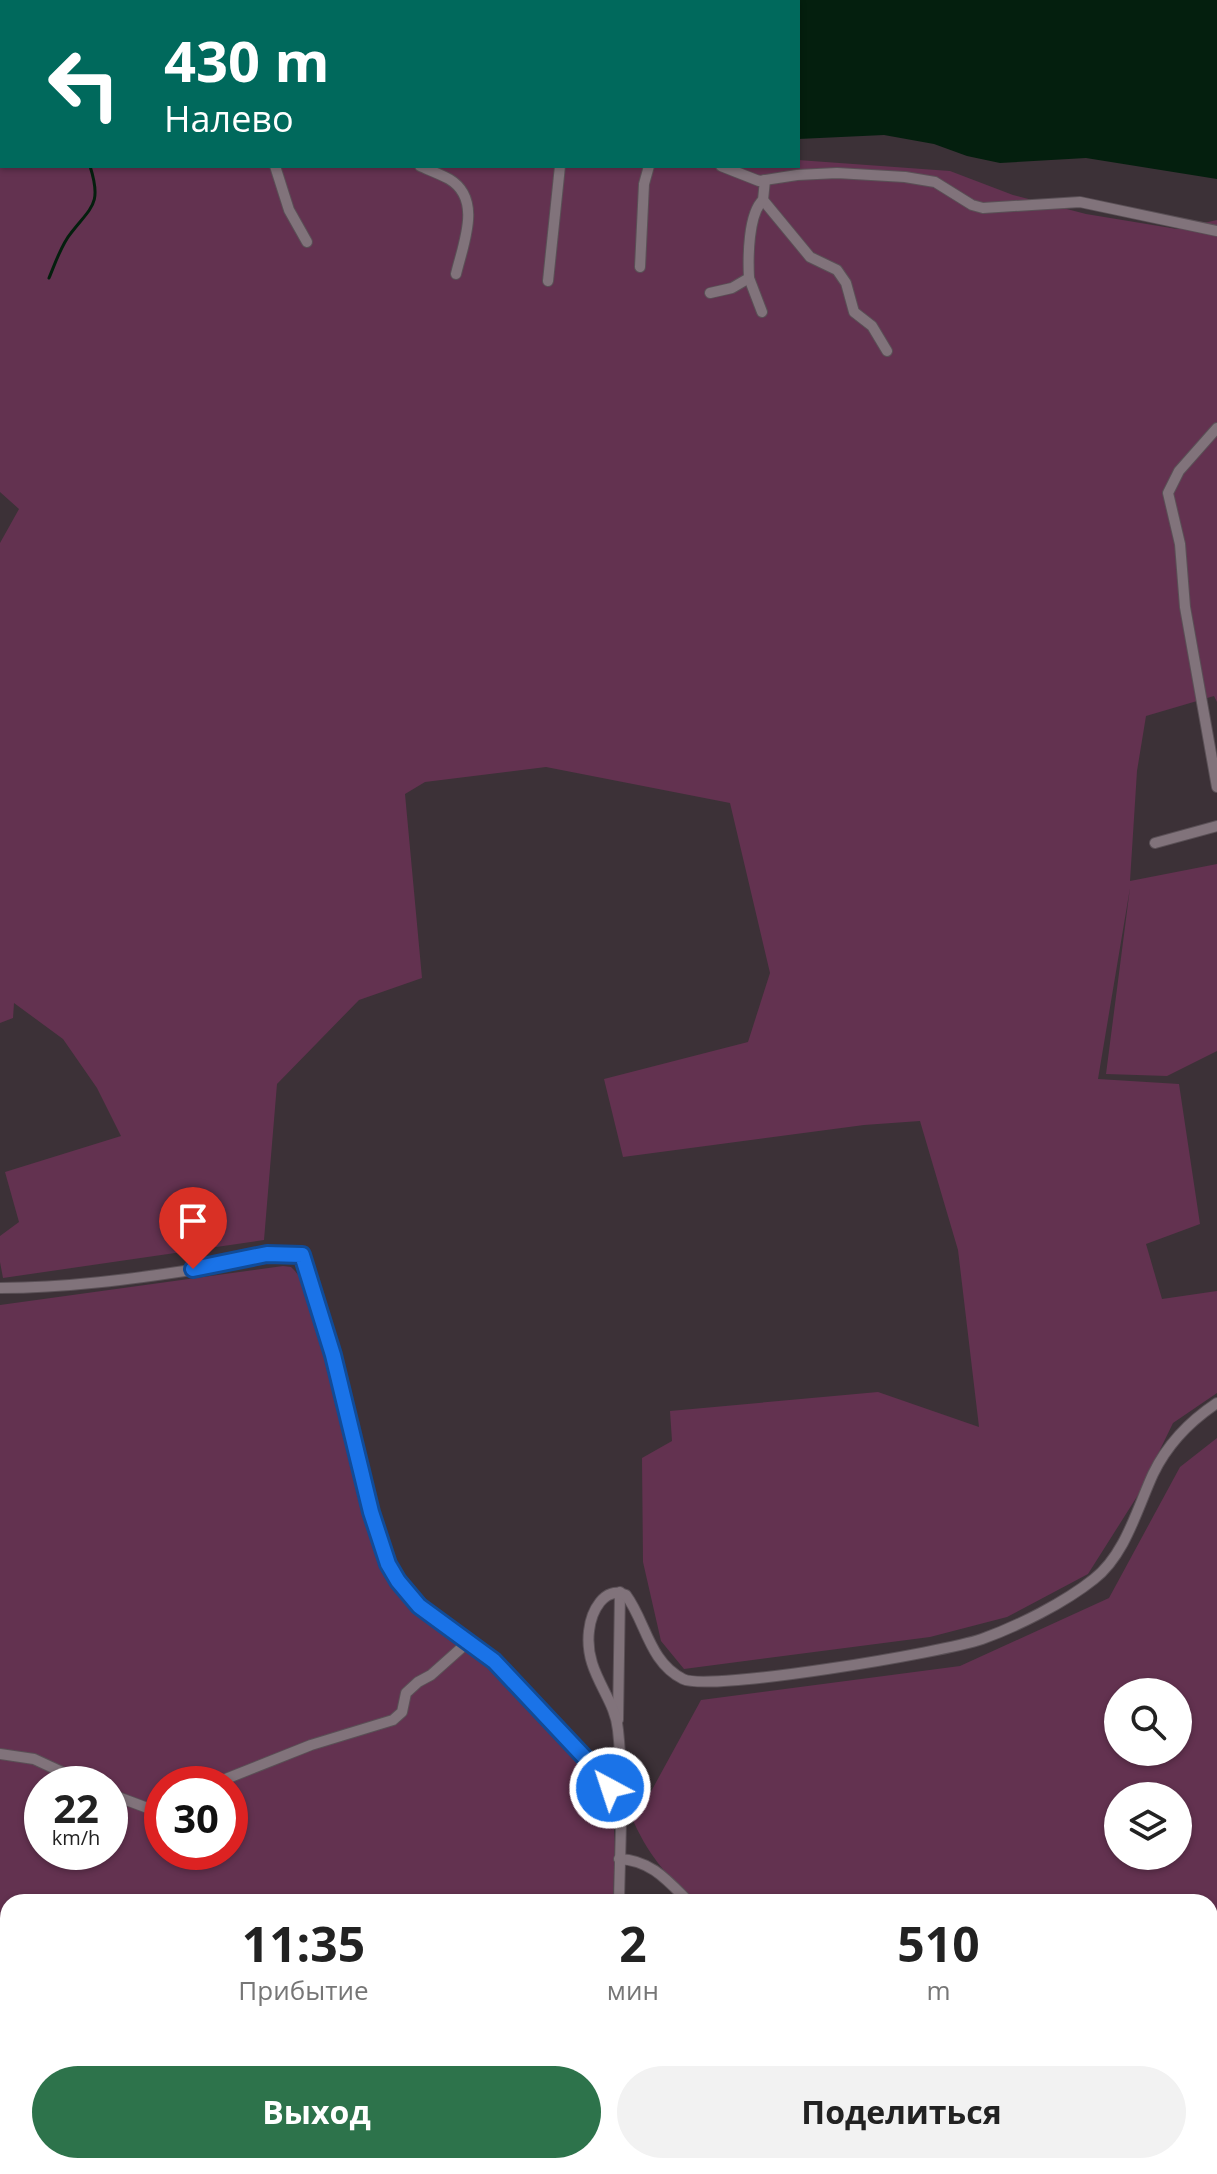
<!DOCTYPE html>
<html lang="ru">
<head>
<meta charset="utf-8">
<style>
	:root { --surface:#fff; --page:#f2f2f2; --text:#222; --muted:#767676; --accent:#2d734b }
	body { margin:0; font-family:"Open Sans",sans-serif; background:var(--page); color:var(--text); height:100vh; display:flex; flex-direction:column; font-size:30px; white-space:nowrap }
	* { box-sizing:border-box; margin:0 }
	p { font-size:26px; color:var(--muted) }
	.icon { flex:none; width:44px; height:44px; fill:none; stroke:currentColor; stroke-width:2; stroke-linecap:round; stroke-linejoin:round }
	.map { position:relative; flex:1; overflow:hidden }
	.drawer { position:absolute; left:0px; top:1894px; width:1218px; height:280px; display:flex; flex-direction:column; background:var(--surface); border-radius:24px 24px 0 0; box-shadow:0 2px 6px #0004 }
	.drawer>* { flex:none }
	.top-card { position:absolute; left:0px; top:0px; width:800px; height:168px; box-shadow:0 2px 6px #0004; background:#00695c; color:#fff; overflow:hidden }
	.buttons { position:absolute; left:1104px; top:1678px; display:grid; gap:16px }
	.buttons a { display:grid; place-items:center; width:88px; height:88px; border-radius:50%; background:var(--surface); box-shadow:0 2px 6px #0004; font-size:40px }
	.speed { position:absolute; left:24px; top:1766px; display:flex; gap:16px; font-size:40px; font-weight:700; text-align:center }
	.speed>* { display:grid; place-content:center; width:104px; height:104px; border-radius:50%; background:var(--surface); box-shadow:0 2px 6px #0004; line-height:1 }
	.speed small { font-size:20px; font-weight:400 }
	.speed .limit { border:12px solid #d22; background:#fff; color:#111 }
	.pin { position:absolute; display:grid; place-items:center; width:68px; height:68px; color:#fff; margin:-82px -34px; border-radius:50% 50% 50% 0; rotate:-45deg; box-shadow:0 0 8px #0007 }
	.pin .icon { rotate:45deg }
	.me { position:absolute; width:88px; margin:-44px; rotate:320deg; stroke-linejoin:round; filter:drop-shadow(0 0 6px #0008) }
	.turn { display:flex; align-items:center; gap:28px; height:168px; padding:0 32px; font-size:36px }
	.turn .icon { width:104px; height:104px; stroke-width:2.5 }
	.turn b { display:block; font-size:56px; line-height:68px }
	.eta { display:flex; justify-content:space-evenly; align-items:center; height:136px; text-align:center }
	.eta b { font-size:48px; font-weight:700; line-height:56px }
	.primary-button { display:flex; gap:16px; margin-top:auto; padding:16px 32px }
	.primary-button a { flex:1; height:92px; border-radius:48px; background:var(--accent); color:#fff; font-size:32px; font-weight:700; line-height:92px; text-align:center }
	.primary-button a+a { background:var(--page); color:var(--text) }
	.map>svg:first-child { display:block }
</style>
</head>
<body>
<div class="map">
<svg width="1217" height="2174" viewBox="0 0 1217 2174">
	<rect width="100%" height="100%" fill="#3c3137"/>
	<g fill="#633250" fill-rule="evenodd">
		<polygon points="0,123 2,123 2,166 798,166 798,160 950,171 1013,195 1086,214 1177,229 1217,220 1217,702 1214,696 1146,716 1137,771 1130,881 1217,864 1217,1051 1167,1076 1106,1074 1130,888 1098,1079 1179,1084 1200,1224 1146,1244 1162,1299 1217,1291 1217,1393 1173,1423 1138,1495 1088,1574 1007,1617 930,1637 684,1669 661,1641 643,1562 642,1458 672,1441 670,1411 878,1392 979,1427 958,1250 920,1121 864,1125 623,1157 604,1079 748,1042 770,973 730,803 546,767 425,782 405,794 422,978 359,1000 277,1084 264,1240 3,1278 0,1262 0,1236 19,1222 5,1172 121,1136 97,1088 63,1039 14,1003 13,1018 0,1023 0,543 19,509 0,492"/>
		<path d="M283 1266 291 1267C309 1283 312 1310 319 1332 344 1414 350 1506 391 1583 407 1615 446 1632 474 1652 505 1673 604 1777 611 1811 618 1840 613 1873 613 1902H8V2166H79L87 2174H0V1305ZM42 1784H110V1852H42ZM162 1784H230V1852H162Z"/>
		<path d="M1217 1438V2174H1069L1062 2166H1210V1902H694C664 1872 648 1855 631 1816L642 1808 701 1700 960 1666 1109 1598 1180 1467ZM1118 1692H1178V1752H1118ZM1118 1796H1178V1856H1118Z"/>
		<polygon points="238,2166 297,2166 312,2174 244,2174 236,2172"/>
		<polygon points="509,2166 586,2166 584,2174 518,2174"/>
		<polygon points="728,2166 965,2166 971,2174 735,2174"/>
		<polygon points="1000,2166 1055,2166 1062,2174 994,2174"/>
	</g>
	<polygon fill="#041f0e" points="0,0 1217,0 1217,179 1086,158 1000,163 967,156 934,144 884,135 798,139 798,2 2,2 0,81"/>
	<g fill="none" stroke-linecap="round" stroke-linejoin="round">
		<path stroke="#041f0e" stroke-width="3" d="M49 278C55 264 61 245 71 233 92 206 102 204 90 166"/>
		<defs>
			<g id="minor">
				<polyline points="275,166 289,210 307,242"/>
				<path d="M420 166C429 170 440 174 449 179 483 199 463 244 456 274"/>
				<polyline points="721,166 759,181 797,175 837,173 905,177 935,182 972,205 983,208 1080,202 1217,231"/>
				<polyline points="763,200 810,257 837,270 846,283 854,312 872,326 887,351"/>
				<polyline points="640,267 644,184 649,166"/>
				<polyline points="749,278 762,312"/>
				<polyline points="548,281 560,166"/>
				<path d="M710 293 732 288 749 278C748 258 748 214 763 200L765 180"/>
				<polyline points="1217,428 1179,471 1168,493 1180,544 1185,607 1217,787"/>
				<polyline points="1155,843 1217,826"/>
				<path d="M0 1288C66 1288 132 1279 198 1269 233 1263 265 1252 302 1255L333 1355 371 1512 388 1564 398 1581 419 1606 494 1661 603 1777 610 1788 621 1793"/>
				<polyline points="618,1720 620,1592"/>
				<polyline points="0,1754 34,1759 88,1784"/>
				<polyline points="213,1784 311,1745 393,1720 402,1712 406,1693 418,1682 431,1675 468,1642"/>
				<polyline points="110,1794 153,1810 162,1806"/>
				<path d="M619 1859C651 1860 668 1881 689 1902"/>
				<path d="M619 1902C620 1845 624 1786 618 1730 615 1696 584 1673 589 1631 591 1612 604 1585 626 1595 646 1622 649 1662 683 1679 710 1692 945 1652 982 1639 1018 1626 1064 1603 1094 1579 1125 1555 1137 1509 1153 1474 1167 1445 1190 1421 1217 1403"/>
				<polyline points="617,2166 617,2174"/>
				<polyline points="722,2166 730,2174"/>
				<polyline points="971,2166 978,2174"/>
				<polyline points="1057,2166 1064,2174"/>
				<polyline points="984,2174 994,2166"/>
			</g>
		</defs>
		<use href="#minor" stroke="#5a5056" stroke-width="12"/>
		<use href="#minor" stroke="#81737b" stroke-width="10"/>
	</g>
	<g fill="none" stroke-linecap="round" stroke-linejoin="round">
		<defs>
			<polyline id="route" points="193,1269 267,1254 302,1255 333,1355 371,1512 388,1564 398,1581 419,1606 494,1661 603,1777 610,1788"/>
		</defs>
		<use href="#route" stroke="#114b97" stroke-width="20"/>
		<use href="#route" stroke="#1a73e8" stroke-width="14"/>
	</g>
</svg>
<div class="buttons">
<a><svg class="icon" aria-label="search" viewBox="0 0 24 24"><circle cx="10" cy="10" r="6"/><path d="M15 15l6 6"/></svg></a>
<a><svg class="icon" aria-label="layers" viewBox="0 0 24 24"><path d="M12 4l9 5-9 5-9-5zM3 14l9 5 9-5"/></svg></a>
</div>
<div class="speed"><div>22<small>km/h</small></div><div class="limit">30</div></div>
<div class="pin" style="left:193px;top:1269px;background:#d93025"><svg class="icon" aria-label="arrive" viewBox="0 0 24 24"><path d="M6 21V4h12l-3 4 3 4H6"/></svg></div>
<svg class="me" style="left:610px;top:1788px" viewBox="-20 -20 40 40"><circle r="17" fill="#1a73e8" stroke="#fff" stroke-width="3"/><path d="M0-11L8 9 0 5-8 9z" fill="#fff"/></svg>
<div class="top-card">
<div class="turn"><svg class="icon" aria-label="left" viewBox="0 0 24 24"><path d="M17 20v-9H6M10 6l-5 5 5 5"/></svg><div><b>430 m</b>Налево</div></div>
</div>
<section class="drawer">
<div class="eta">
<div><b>11:35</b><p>Прибытие</p></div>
<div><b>2</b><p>мин</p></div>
<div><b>510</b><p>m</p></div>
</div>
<div class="primary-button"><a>Выход</a><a>Поделиться</a></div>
</section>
</div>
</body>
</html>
